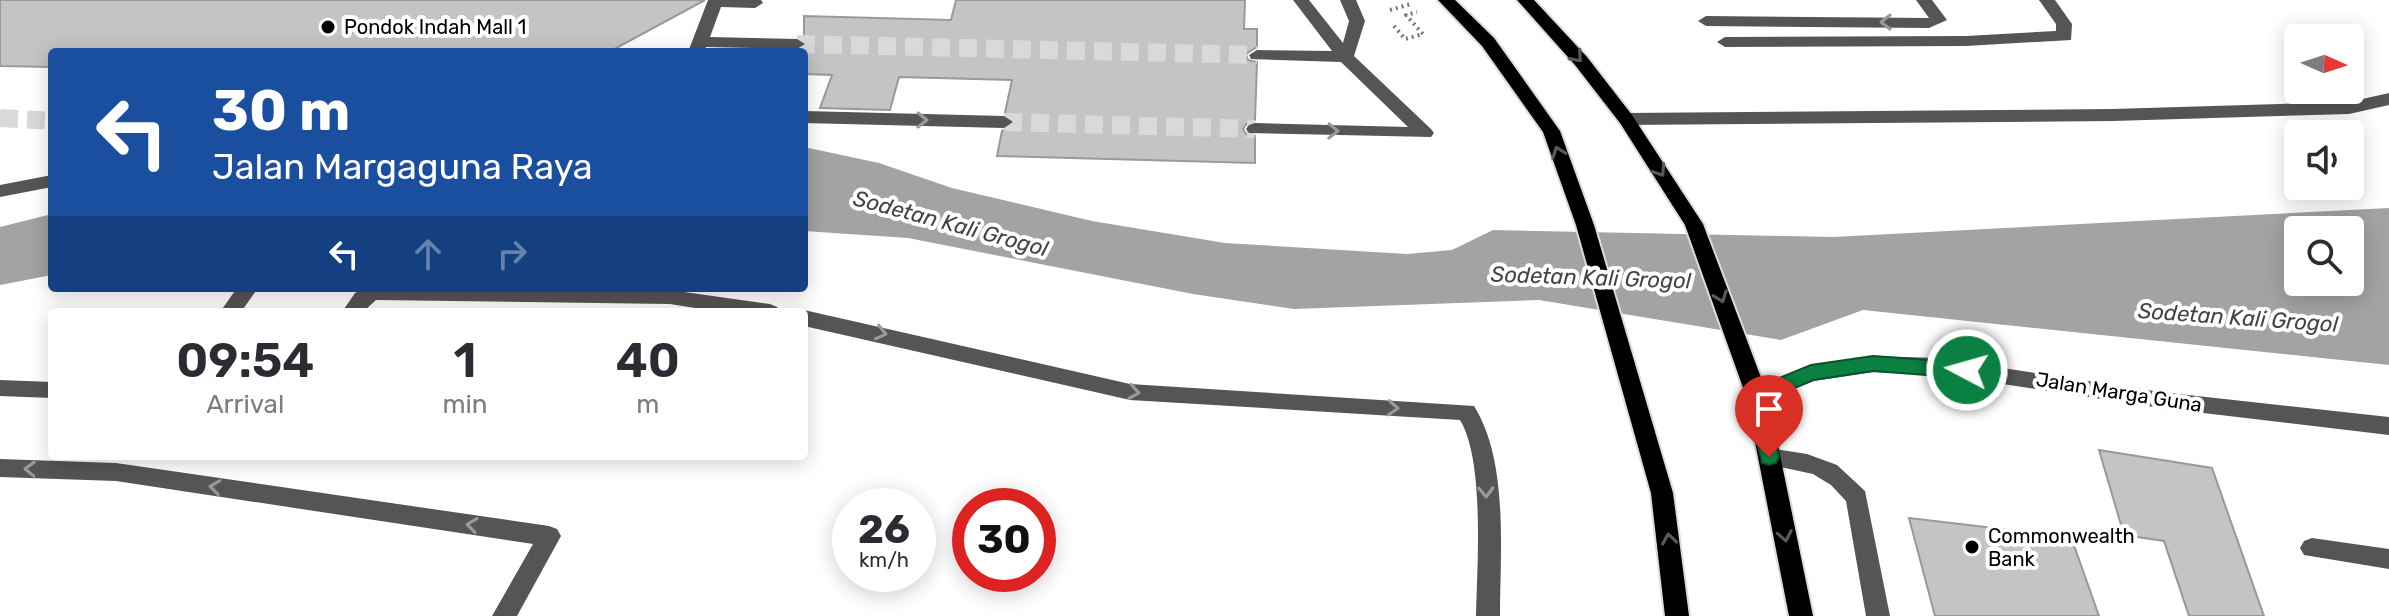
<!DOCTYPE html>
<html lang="en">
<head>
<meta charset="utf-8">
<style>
	:root { --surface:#fff; --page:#f2f2f3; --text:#2b2b33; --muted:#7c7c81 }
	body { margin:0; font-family:Rubik,sans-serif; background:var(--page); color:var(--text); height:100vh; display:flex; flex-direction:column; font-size:30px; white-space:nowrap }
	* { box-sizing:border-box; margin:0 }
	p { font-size:26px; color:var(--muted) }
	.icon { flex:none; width:44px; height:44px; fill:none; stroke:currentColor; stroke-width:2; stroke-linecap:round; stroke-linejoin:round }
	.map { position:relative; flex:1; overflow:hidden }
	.side { position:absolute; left:48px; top:308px; width:760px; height:152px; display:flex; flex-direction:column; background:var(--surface); border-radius:8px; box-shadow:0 4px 20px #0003 }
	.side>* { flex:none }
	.guide { position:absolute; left:48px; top:48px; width:760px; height:244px; border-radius:8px; box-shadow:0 4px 20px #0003; background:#1a4fa0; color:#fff; overflow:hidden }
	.needle { width:52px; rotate:93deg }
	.controls { position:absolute; left:2284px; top:24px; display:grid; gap:16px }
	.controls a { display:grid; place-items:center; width:80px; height:80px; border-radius:8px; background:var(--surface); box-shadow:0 4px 20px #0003; font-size:40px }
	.speed { position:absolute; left:832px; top:488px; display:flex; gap:16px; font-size:40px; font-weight:700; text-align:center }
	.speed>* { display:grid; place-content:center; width:104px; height:104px; border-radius:50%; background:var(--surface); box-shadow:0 4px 20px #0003; line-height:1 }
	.speed small { font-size:20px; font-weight:400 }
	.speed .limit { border:12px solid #d22; background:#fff; color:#111 }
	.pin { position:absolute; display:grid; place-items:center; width:68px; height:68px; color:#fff; margin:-82px -34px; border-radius:50% 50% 50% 0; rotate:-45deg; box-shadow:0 0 8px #0007 }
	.pin .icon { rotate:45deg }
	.me { position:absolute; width:88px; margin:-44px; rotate:276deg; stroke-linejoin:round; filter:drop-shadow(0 0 6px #0008) }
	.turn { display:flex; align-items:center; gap:28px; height:168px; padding:0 32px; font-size:36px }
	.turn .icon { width:104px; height:104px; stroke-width:2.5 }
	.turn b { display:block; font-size:56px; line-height:68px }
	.lanes { display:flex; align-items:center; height:76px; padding:0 32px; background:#0003; justify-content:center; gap:40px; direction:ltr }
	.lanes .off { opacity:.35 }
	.eta { display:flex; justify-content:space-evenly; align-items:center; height:136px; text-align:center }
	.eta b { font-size:48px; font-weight:600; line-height:56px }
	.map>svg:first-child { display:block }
</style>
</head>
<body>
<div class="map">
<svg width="2389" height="616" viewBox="0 0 2389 616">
	<rect width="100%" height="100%" fill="#fff"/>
	<g fill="#a3a3a3" fill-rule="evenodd">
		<path d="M804 147 879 163 952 188 1092 221 1225 243 1407 254 1452 250 1493 230 1833 237 2389 208V365L1863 310 1781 340 1539 300 1294 309 1193 294 908 238 804 231ZM2298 230H2350V282H2298Z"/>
		<polygon points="52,214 52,275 0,285 0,227"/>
	</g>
	<g fill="#c4c4c4" stroke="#999" stroke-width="2">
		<polygon points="0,0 705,0 609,52 52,52 52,67 0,66"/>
		<polygon points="956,0 1245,0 1244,29 1257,29 1257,47 1246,54 1248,60 1257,62 1255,120 1247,123 1243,129 1247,135 1255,136 1255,163 997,156 1002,131 1016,123 1005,113 1012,80 899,77 890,110 820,108 832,75 804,74 804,48 808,45 804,40 804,16 951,20"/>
		<polygon points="2099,450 2212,468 2264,616 2189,616 2164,541 2124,535"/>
		<polygon points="1909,518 2071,537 2099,616 1935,616"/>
	</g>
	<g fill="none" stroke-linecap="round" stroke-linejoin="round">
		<g stroke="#d9d9d9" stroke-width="18" stroke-dasharray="18 9" stroke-linecap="butt">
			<polyline points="797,44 1257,55"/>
			<polyline points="0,118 52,121"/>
			<polyline points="1004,122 1255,129"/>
		</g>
		<defs>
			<g id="major">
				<polygon points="1438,0 1455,0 1494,38 1560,131 1594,225 1673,493 1689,616 1665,616 1651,493 1576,225 1543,132 1482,46"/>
				<polygon points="1517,0 1534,0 1587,57 1632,115 1703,224 1768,396 1813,616 1789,616 1746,396 1685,225 1620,123 1575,65"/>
			</g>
		</defs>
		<use href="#major" stroke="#dbdbdb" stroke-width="4"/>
		<g stroke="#777" stroke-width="4" stroke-dasharray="2 4" stroke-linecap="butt">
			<polyline points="1390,10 1411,4"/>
			<polyline points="1394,26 1405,39 1423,34 1406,15 1417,12"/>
		</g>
		<g fill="#555" fill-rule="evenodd">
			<polygon points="708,0 761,0 763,3 755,8 721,7 710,37 797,39 805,44 797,49 706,47 704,52 688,52"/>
			<polygon points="1293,0 1309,0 1343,43 1349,21 1340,0 1356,0 1365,21 1354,56 1431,129 1434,133 1431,137 1249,133 1246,129 1249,125 1255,123 1408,127 1341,62 1251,59 1249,55 1257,50 1332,51"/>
			<polygon points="1916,0 1932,0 1947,20 1929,28 1706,26 1698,21 1706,16 1929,18"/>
			<polygon points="2039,0 2055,0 2072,24 2071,40 1966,46 1725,47 1717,42 1725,37 1966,36 2056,31 2056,24"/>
			<polygon points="2389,93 2389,105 2349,114 2113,121 1626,125 1617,119 1626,113 2113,109 2349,102"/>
			<polygon points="804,111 1004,116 1013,122 1004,128 804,123"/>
			<polygon points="52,175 52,187 0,197 0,185"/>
			<polygon points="237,288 258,288 241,312 220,312"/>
			<polygon points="366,288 670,290 770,304 777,307 780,312 720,312 670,304 376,300 363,312 342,312 355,293"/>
			<path d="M804 310 1130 384 1474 406C1509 462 1500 552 1500 616H1476C1477 567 1485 461 1460 420L1130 400 804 326V312H799Z"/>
			<polygon points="1873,356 1937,358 2161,392 2389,417 2389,435 2161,408 1937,374 1873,372 1814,381 1757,404 1750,402 1746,396 1750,390 1811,365"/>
			<polygon points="0,380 52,382 52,398 0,396"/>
			<polygon points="1769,448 1807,454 1837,465 1865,491 1890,616 1866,616 1846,501 1831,485 1813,474 1761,463 1758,457 1761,451"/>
			<polygon points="0,459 116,463 549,526 557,529 561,536 517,616 492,616 533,544 116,481 0,477"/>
			<polygon points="2312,538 2389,549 2389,569 2304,555 2300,548 2304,541"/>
		</g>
		<use href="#major" fill="#000" fill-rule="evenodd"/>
	</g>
	<defs><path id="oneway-chevron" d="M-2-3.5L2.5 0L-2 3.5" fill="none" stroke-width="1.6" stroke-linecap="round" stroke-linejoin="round" transform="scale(2)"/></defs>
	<g stroke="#999">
		<use href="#oneway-chevron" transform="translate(1886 22) rotate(-179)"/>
		<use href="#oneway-chevron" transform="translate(922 120) rotate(1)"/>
		<use href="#oneway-chevron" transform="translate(1333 131) rotate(1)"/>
		<use href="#oneway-chevron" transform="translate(881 333) rotate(13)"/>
		<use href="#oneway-chevron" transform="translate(1134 392) rotate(9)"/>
		<use href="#oneway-chevron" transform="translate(1393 408) rotate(3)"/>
		<use href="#oneway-chevron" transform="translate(30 469) rotate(-178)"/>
		<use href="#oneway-chevron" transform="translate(215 487) rotate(-172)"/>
		<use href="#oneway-chevron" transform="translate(1486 492) rotate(88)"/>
		<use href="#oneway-chevron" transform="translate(472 525) rotate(-172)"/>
	</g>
	<g stroke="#595959">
		<use href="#oneway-chevron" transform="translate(1577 57) rotate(49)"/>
		<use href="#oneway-chevron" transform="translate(1558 152) rotate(-110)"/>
		<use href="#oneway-chevron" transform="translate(1660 171) rotate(57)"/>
		<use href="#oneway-chevron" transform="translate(1721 297) rotate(70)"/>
		<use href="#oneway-chevron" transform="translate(1785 536) rotate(79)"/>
		<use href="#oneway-chevron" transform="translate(1669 539) rotate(-99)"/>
	</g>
	<polygon fill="#0b8043" stroke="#07532c" stroke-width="2" points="1873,356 1967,363 1974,365 1977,370 1974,375 1967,378 1873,371 1813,380 1767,400 1779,457 1776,463 1769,465 1762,463 1747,396 1750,390 1811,365"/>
	<g fill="#000" stroke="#fff" stroke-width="3">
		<circle cx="328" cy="27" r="8"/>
		<circle cx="1972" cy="547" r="8"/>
	</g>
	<g text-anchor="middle" stroke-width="8" stroke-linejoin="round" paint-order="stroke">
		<g font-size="20" fill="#000" stroke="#fff" text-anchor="start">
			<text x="344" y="34">Pondok Indah Mall 1</text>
			<text x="1988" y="543">Commonwealth<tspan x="1988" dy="23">Bank</tspan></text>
		</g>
		<g font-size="20" fill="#000" stroke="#fff">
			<text transform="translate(2119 392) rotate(9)" y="7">Jalan Marga Guna</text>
		</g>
		<g font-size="22" font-style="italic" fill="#444" stroke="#fff">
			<text transform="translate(951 223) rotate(15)" y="8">Sodetan Kali Grogol</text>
			<text transform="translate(1591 277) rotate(2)" y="8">Sodetan Kali Grogol</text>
			<text transform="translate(2238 317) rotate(4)" y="8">Sodetan Kali Grogol</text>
		</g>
	</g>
</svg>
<div class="controls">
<a><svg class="needle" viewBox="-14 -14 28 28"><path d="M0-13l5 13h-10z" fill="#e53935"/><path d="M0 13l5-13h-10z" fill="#7c7c81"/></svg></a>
<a><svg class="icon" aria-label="sound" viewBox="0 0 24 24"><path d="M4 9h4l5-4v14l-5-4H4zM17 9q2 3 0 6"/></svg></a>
<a><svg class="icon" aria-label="search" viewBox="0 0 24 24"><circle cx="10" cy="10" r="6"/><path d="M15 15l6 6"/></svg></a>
</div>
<div class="speed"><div>26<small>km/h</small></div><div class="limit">30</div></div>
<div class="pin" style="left:1769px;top:457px;background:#d93025"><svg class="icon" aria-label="arrive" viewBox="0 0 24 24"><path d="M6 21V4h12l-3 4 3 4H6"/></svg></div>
<svg class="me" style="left:1967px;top:370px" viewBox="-20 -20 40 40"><circle r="17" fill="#0b8043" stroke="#fff" stroke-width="3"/><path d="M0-11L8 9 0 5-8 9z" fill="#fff"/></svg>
<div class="guide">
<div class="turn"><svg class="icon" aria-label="left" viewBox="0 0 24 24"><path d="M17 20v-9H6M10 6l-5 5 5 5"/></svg><div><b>30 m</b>Jalan Margaguna Raya</div></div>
<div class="lanes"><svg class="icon" aria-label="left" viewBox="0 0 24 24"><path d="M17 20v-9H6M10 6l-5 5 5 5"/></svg><svg class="icon off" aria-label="ahead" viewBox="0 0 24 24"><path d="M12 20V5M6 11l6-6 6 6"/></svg><svg class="icon off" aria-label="right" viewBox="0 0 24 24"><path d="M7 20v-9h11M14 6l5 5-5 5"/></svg></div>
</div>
<section class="side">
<div class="eta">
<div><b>09:54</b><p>Arrival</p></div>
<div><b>1</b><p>min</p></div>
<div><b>40</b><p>m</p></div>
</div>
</section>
</div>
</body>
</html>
